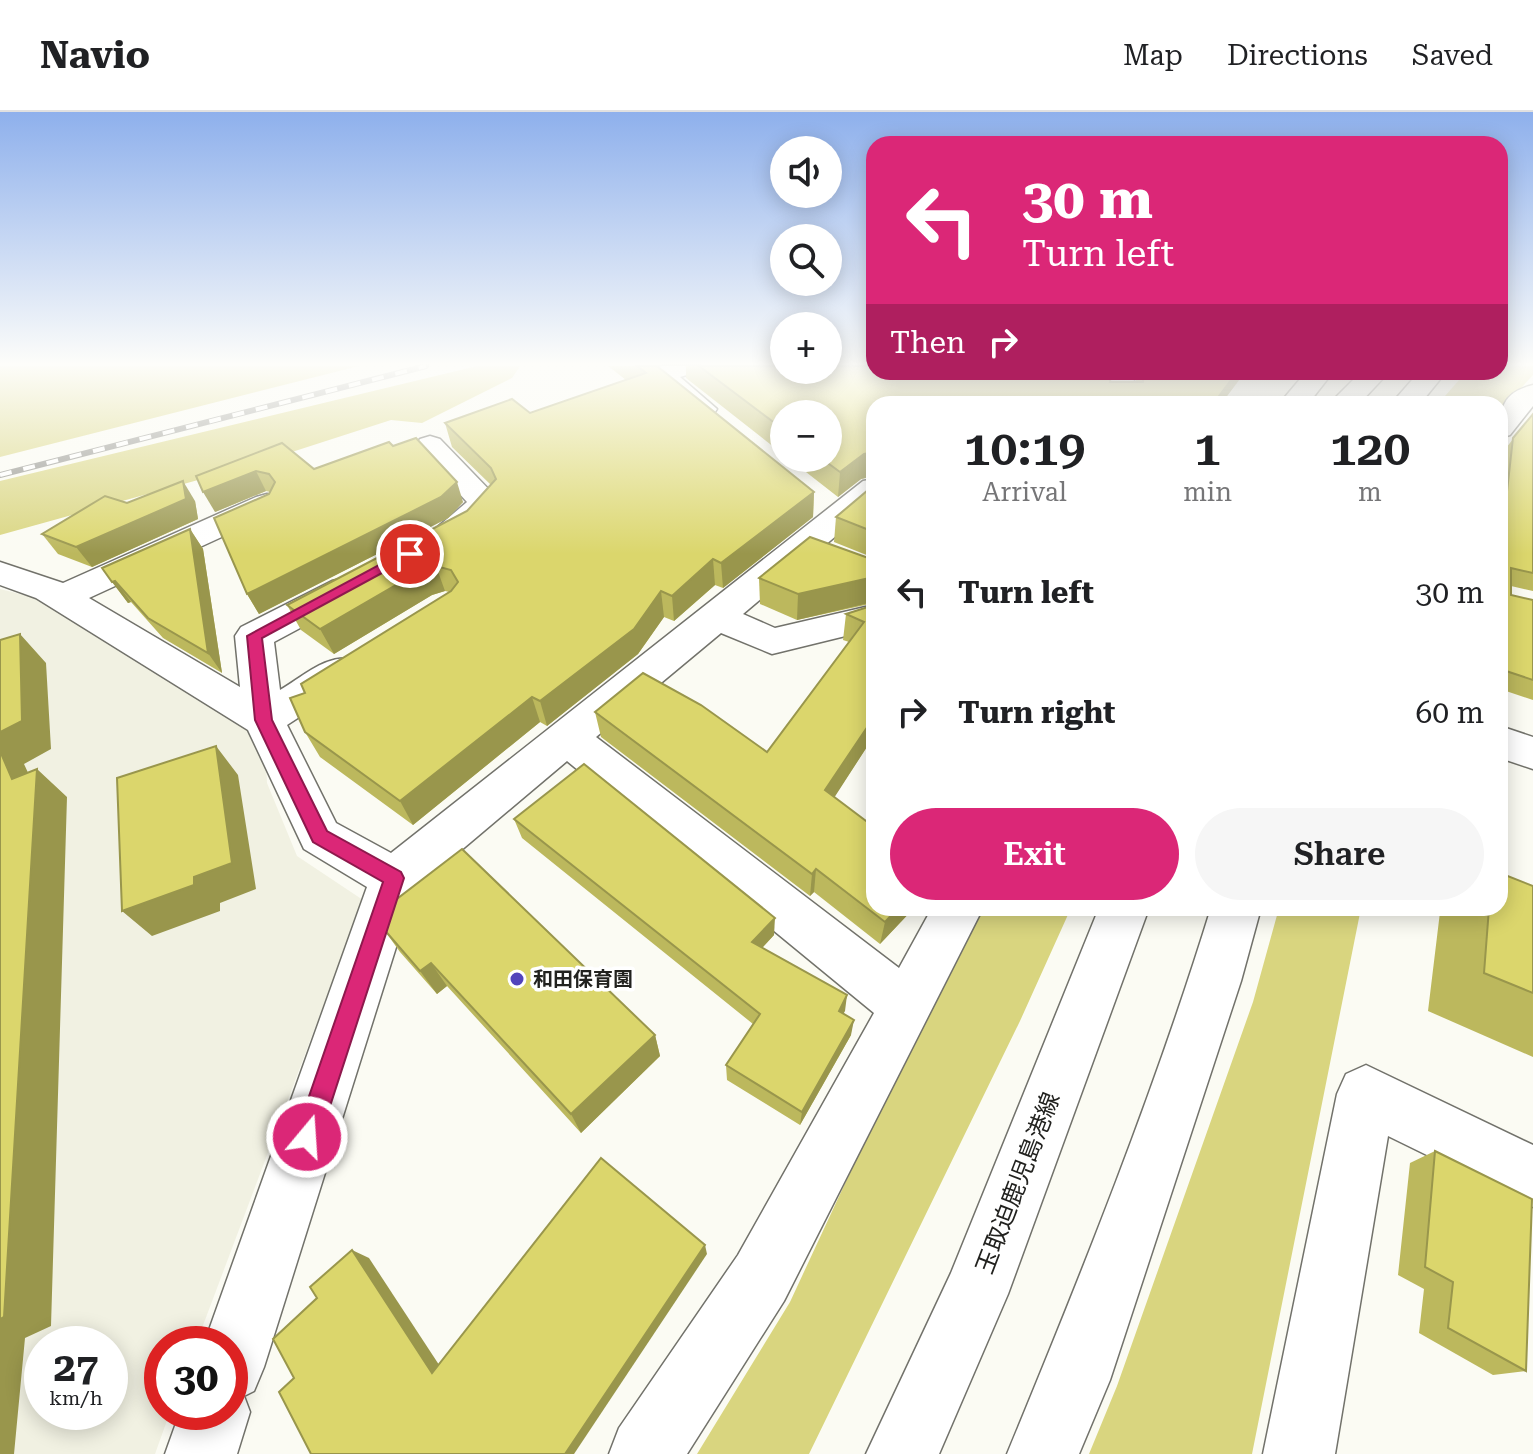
<!DOCTYPE html>
<html lang="en">
<head>
<meta charset="utf-8">
<style>
	:root { --surface:#fff; --page:#f6f6f6; --text:#202124; --muted:#757577; --line:#e0e0e0; --accent:#db2777 }
	body { margin:0; font-family:"Roboto Serif","Noto Sans JP",serif; background:var(--page); color:var(--text); height:100vh; display:flex; flex-direction:column; font-size:30px; white-space:nowrap }
	* { box-sizing:border-box; margin:0 }
	p { font-size:26px; color:var(--muted) }
	.icon { flex:none; width:44px; height:44px; fill:none; stroke:currentColor; stroke-width:2; stroke-linecap:round; stroke-linejoin:round }
	.map { position:relative; flex:1; overflow:hidden }
	.sheet { position:absolute; left:866px; top:284px; width:642px; height:520px; display:flex; flex-direction:column; background:var(--surface); border-radius:24px; box-shadow:0 4px 20px #0003 }
	.sheet>* { flex:none }
	.banner { position:absolute; left:866px; top:24px; width:642px; height:244px; border-radius:24px; box-shadow:0 4px 20px #0003; background:#db2777; color:#fff; overflow:hidden }
	.tools { position:absolute; left:770px; top:24px; display:grid; gap:16px }
	.tools a { display:grid; place-items:center; width:72px; height:72px; border-radius:50%; background:var(--surface); box-shadow:0 4px 20px #0003; font-size:40px }
	.speed { position:absolute; left:24px; top:1214px; display:flex; gap:16px; font-size:40px; font-weight:700; text-align:center }
	.speed>* { display:grid; place-content:center; width:104px; height:104px; border-radius:50%; background:var(--surface); box-shadow:0 4px 20px #0003; line-height:1 }
	.speed small { font-size:20px; font-weight:400 }
	.speed .limit { border:12px solid #d22; background:#fff; color:#111 }
	.pin { position:absolute; display:grid; place-items:center; width:68px; height:68px; color:#fff; margin:-34px; border:4px solid #fff; border-radius:50%; box-shadow:0 2px 8px #0007 }
	.me { position:absolute; width:88px; margin:-44px; rotate:18deg; stroke-linejoin:round; filter:drop-shadow(0 0 6px #0008) }
	.turn { display:flex; align-items:center; gap:28px; height:168px; padding:0 24px; font-size:36px }
	.turn .icon { width:104px; height:104px; stroke-width:2.5 }
	.turn b { display:block; font-size:56px; line-height:68px }
	.then { display:flex; align-items:center; height:76px; padding:0 24px; background:#0003; gap:16px; font-size:30px }
	.eta { display:flex; justify-content:space-evenly; align-items:center; height:136px; text-align:center }
	.eta b { font-size:48px; font-weight:600; line-height:56px }
	.primary-button { display:flex; gap:16px; margin-top:auto; padding:16px 24px }
	.primary-button a { flex:1; height:92px; border-radius:48px; background:var(--accent); color:#fff; font-size:32px; font-weight:600; line-height:92px; text-align:center }
	.primary-button a+a { background:var(--page); color:var(--text) }
	ul { padding:0; list-style:none }
	li { display:flex; align-items:center; gap:24px; height:120px; padding:0 24px }
	li div { flex:1 }
	li b { display:block; font-size:30px }
	li em { font-style:normal }
	header { display:flex; align-items:center; gap:48px; box-sizing:border-box; height:112px; padding:0 40px; background:var(--surface); border-bottom:2px solid var(--line) }
	header strong { font-size:38px }
	nav { display:flex; gap:44px; margin-inline-start:auto; font-size:28px }
	.map>svg:first-child { display:block }
</style>
</head>
<body>
<header>
<strong>Navio</strong>
<nav><a>Map</a><a>Directions</a><a>Saved</a></nav>
</header>
<div class="map">
<svg width="1533" height="1342" viewBox="0 0 1533 1342">
	<rect width="100%" height="100%" fill="#fbfbf3"/>
	<path fill="#f1f1e2" fill-rule="evenodd" d="M0 477 36 486 265 629 267 671 297 744 363 788 196 1232H162V1300H170L155 1342H0ZM42 1232H110V1300H42Z"/>
	<g fill="#d9d57f">
		<polygon points="0,254 359,254 0,345"/>
		<polygon points="477,254 520,254 512,266 422,311 391,308 252,353 0,423 0,369"/>
		<polygon points="1500,254 1533,254 1533,263 1500,299 1500,292 1438,292 1466,260 1500,260"/>
		<polygon points="982,796 1071,796 1020,909 809,1342 697,1342 790,1190 925,899"/>
		<polygon points="1279,796 1361,796 1252,1342 1089,1342 1117,1274 1253,890"/>
	</g>
	<g fill="none" stroke-linecap="round" stroke-linejoin="round">
		<defs>
			<g id="minor">
				<polygon points="662,254 701,254 697,260 680,265 717,297 713,303 693,303 651,269 647,263 651,257"/>
				<polygon points="1108,260 1134,260 1133,292 1105,292"/>
				<polygon points="1306,260 1333,260 1308,292 1279,292"/>
				<path d="M1533 273V294L1510 323 1500 326C1500 297 1501 281 1533 273Z"/>
				<path d="M430 324 440 327 501 390C485 413 462 439 432 431L427 424 467 390 415 333 420 327Z"/>
				<path d="M874 367V392L743 502 775 516 874 493V517L772 542 721 521 596 625 899 856 932 796H983L784 1189 687 1342H609L619 1316 738 1143 874 901 567 649 414 778 264 1255 254 1279 244 1284 250 1300 237 1342H165L180 1300H230V1232H204L367 775 304 737 248 618 36 486 0 473V450L63 471 256 385 267 382 278 385 283 392 278 399 89 486 240 575 235 524 241 515 332 469 345 466 358 469 363 477 358 485 274 530 280 578C304 564 328 540 356 548L362 558 356 568 287 613 336 711 391 741 863 369Z"/>
				<polygon points="1366,953 1533,1033 1533,1095 1388,1024 1335,1342 1263,1342 1337,982 1346,962"/>
			</g>
			<polygon id="tertiary" points="1500,614 1533,625 1533,657 1500,646"/>
			<g id="secondary">
				<polygon points="1361,260 1389,260 1359,292 1329,292"/>
				<polygon points="1419,260 1446,260 1420,292 1391,292"/>
				<polygon points="1099,796 1149,796 1008,1182 939,1342 866,1342 951,1161"/>
				<path d="M1211 796H1261L1241 869 1110 1268 1079 1342H1007C1081 1163 1154 981 1211 796Z"/>
			</g>
		</defs>
		<use href="#minor" stroke="#72726b" stroke-width="3"/>
		<use href="#tertiary" stroke="#72726b" stroke-width="3"/>
		<use href="#secondary" stroke="#72726b" stroke-width="3"/>
		<use href="#minor" fill="#fff" fill-rule="evenodd"/>
		<use href="#tertiary" fill="#fff" fill-rule="evenodd"/>
		<use href="#secondary" fill="#fff" fill-rule="evenodd"/>
		<defs>
			<polyline id="rail" points="0,363 426,254"/>
		</defs>
		<use href="#rail" stroke="#8f8f89" stroke-width="6"/>
		<use href="#rail" stroke="#fff" stroke-width="4" stroke-dasharray="12" stroke-linecap="butt"/>
	</g>
	<g fill="#bcb85d">
		<polygon points="608,254 657,254 814,380 813,405 723,476 715,473 674,509 664,505 638,542 547,614 540,610 413,713 320,645 305,620 305,581 449,480 445,479 432,483 334,542 301,518 287,493 467,399 491,373 452,335 445,311 530,301 626,268"/>
		<polygon points="686,254 784,254 1110,270 1136,270 1136,260 1245,260 1221,292 874,292 874,364 861,367 838,385 788,346 828,346 784,302 784,343 686,266"/>
		<polygon points="1533,302 1533,479 1511,474 1511,483 1533,488 1533,588 1500,577 1500,358 1502,341"/>
		<polygon points="282,331 314,357 393,334 463,390 448,406 259,502 247,482 270,380 266,379 215,400"/>
		<polygon points="874,373 874,446 834,430 836,405"/>
		<polygon points="195,389 198,407 92,455 58,442 42,422 127,391"/>
		<polygon points="190,417 203,437 222,561 163,526 131,490 128,491 102,456"/>
		<polygon points="874,448 874,491 797,508 760,492 759,466"/>
		<polygon points="874,493 874,624 834,685 914,796 880,832 814,780 810,784 601,625 595,600 767,640 849,530 843,528 846,502"/>
		<polygon points="514,707 774,823 762,836 847,883 843,902 851,923 800,1013 727,968 726,953 753,912 522,726"/>
		<polygon points="1533,774 1533,945 1428,899 1440,800 1445,796 1500,796"/>
		<polygon points="382,815 655,923 660,944 581,1021 447,874 437,882 400,840"/>
		<polygon points="1435,1039 1526,1259 1493,1263 1419,1221 1424,1177 1398,1163 1410,1051"/>
	</g>
	<g fill="#99964c">
		<polygon points="1237,260 1245,260 1221,292 1213,292"/>
		<polygon points="874,340 873,364 861,367 838,385 840,360 864,342"/>
		<polygon points="256,359 266,379 215,400 203,380"/>
		<polygon points="183,369 195,389 198,407 92,455 76,435"/>
		<polygon points="457,370 463,390 448,406 259,502 247,482"/>
		<polygon points="814,380 813,405 723,476 721,451"/>
		<polygon points="190,417 203,437 222,561 208,541"/>
		<polygon points="713,447 715,473 674,509 672,484"/>
		<polygon points="436,454 445,479 432,483 334,542 320,517 422,458"/>
		<polygon points="874,465 873,490 797,508 798,482"/>
		<polygon points="115,469 131,490 128,491 112,470"/>
		<polygon points="661,479 664,505 638,542 547,614 540,589"/>
		<polygon points="20,522 46,551 51,637 24,652 36,678 37,657 67,685 51,1214 25,1226 14,1342 0,1342 0,1207 12,667 0,639 0,620"/>
		<polygon points="532,585 540,610 413,713 400,689"/>
		<polygon points="874,605 874,624 823,703 825,678"/>
		<polygon points="216,634 238,663 256,777 220,791 220,799 152,824 122,799 194,765"/>
		<polygon points="816,757 814,780 810,784 812,762"/>
		<polygon points="898,796 914,796 880,832 885,810"/>
		<polygon points="775,806 774,823 752,847 752,830"/>
		<polygon points="431,851 447,874 437,882 420,859"/>
		<polygon points="847,883 845,899 836,915 839,899"/>
		<polygon points="854,908 851,923 800,1013 802,1000"/>
		<polygon points="655,923 660,944 581,1021 571,1002"/>
		<polygon points="705,1133 707,1142 574,1342 565,1342"/>
		<polygon points="352,1138 369,1146 447,1265 432,1261"/>
	</g>
	<g fill="#dbd66c" stroke="#99964c" stroke-width="2">
		<polygon points="637,254 657,254 814,380 721,451 713,447 672,484 661,479 634,517 540,589 532,585 400,689 305,620 290,586 305,581 301,572 451,479 458,470 451,458 436,454 422,458 320,517 287,493 467,399 496,367 491,356 445,311 512,287 530,301 646,261"/>
		<polygon points="699,254 784,254 784,258 828,258 828,254 874,254 874,260 1111,260 1110,270 1143,270 1144,260 1237,260 1213,292 874,292 874,340 864,342 840,360 821,346 828,346 828,302 784,302 784,318"/>
		<polygon points="1533,302 1533,461 1511,456 1511,483 1533,488 1533,568 1500,557 1500,393 1501,386 1506,388 1513,326"/>
		<polygon points="416,326 457,370 441,385 247,482 214,406 269,382 275,370 269,362 256,359 203,380 196,364 282,331 314,357 389,330 393,334"/>
		<polygon points="183,369 186,387 76,435 42,422 105,384 127,391"/>
		<polygon points="874,373 874,420 836,405"/>
		<polygon points="190,417 208,541 148,506 115,469 112,470 102,456"/>
		<polygon points="810,425 874,448 874,465 798,482 759,466"/>
		<polygon points="874,493 874,605 825,678 874,715 874,796 898,796 885,810 816,757 812,762 595,600 643,561 701,593 767,640 864,510 846,502"/>
		<polygon points="20,522 22,609 0,620 0,528"/>
		<polygon points="216,634 232,751 194,765 194,773 122,799 117,666"/>
		<polygon points="0,639 12,667 37,657 4,1205 0,1207"/>
		<polygon points="584,652 775,806 752,830 847,883 839,899 854,908 802,1000 726,953 760,902 514,707"/>
		<polygon points="462,737 655,923 571,1002 431,851 420,859 382,815 393,790"/>
		<polygon points="1500,761 1533,774 1533,881 1484,861 1489,796 1500,796"/>
		<polygon points="1435,1039 1532,1087 1526,1259 1448,1216 1453,1170 1425,1155"/>
		<polygon points="601,1046 705,1133 565,1342 311,1342 279,1280 294,1266 273,1227 317,1186 310,1175 352,1138 432,1261"/>
	</g>
	<linearGradient id="sky" x2="0" y2="1"><stop stop-color="#8eb0ec"/><stop offset="0.57" stop-color="#fdfdfa"/><stop offset="1" stop-color="#fdfdfa" stop-opacity="0"/></linearGradient>
	<rect width="1533" height="442" fill="url(#sky)"/>
	<polygon fill="#db2777" stroke="#8e194d" stroke-width="2" points="405,439 417,442 262,526 272,608 327,719 401,760 404,766 320,1025 316,1033 307,1037 299,1033 295,1025 383,770 313,730 255,608 247,524"/>
	<circle fill="#5244bb" stroke="#fff" stroke-width="3" cx="517" cy="867" r="8"/>
	<g text-anchor="middle" stroke-width="7" stroke-linejoin="round" paint-order="stroke">
		<g font-size="20" font-weight="bold" fill="#22221f" stroke="#fff" text-anchor="start">
			<text x="533" y="874">和田保育園</text>
		</g>
		<g font-size="24" fill="#22221f" stroke="#fff">
			<text transform="translate(1018 1071) rotate(-69)" y="8">玉取迫鹿児島港線</text>
		</g>
	</g>
</svg>
<div class="tools">
<a><svg class="icon" aria-label="sound" viewBox="0 0 24 24"><path d="M4 9h4l5-4v14l-5-4H4zM17 9q2 3 0 6"/></svg></a>
<a><svg class="icon" aria-label="search" viewBox="0 0 24 24"><circle cx="10" cy="10" r="6"/><path d="M15 15l6 6"/></svg></a>
<a>+</a>
<a>−</a>
</div>
<div class="speed"><div>27<small>km/h</small></div><div class="limit">30</div></div>
<div class="pin" style="left:410px;top:442px;background:#d93025"><svg class="icon" aria-label="arrive" viewBox="0 0 24 24"><path d="M6 21V4h12l-3 4 3 4H6"/></svg></div>
<svg class="me" style="left:307px;top:1025px" viewBox="-20 -20 40 40"><circle r="17" fill="#db2777" stroke="#fff" stroke-width="3"/><path d="M0-11L8 9 0 5-8 9z" fill="#fff"/></svg>
<div class="banner">
<div class="turn"><svg class="icon" aria-label="left" viewBox="0 0 24 24"><path d="M17 20v-9H6M10 6l-5 5 5 5"/></svg><div><b>30 m</b>Turn left</div></div>
<div class="then">Then<svg class="icon" aria-label="right" viewBox="0 0 24 24"><path d="M7 20v-9h11M14 6l5 5-5 5"/></svg></div>
</div>
<section class="sheet">
<div class="eta">
<div><b>10:19</b><p>Arrival</p></div>
<div><b>1</b><p>min</p></div>
<div><b>120</b><p>m</p></div>
</div>
<ul>
<li><svg class="icon" aria-label="left" viewBox="0 0 24 24"><path d="M17 20v-9H6M10 6l-5 5 5 5"/></svg><div><b>Turn left</b></div><em>30 m</em></li>
<li><svg class="icon" aria-label="right" viewBox="0 0 24 24"><path d="M7 20v-9h11M14 6l5 5-5 5"/></svg><div><b>Turn right</b></div><em>60 m</em></li>
</ul>
<div class="primary-button"><a>Exit</a><a>Share</a></div>
</section>
</div>
</body>
</html>
